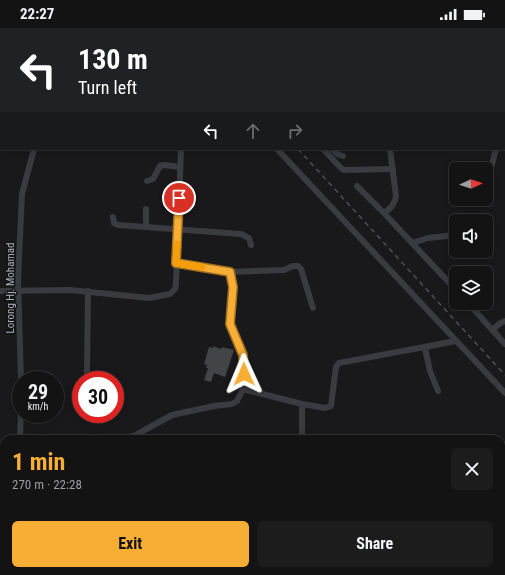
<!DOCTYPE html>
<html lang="en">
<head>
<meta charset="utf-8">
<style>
	:root { --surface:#131314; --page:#1c1c1d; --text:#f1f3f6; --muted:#9d9ea0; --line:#323234; --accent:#f8ae34 }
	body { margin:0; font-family:"Roboto Condensed",sans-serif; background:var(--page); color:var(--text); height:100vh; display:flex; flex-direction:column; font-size:15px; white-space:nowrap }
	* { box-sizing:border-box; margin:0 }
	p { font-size:13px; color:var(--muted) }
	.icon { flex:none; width:22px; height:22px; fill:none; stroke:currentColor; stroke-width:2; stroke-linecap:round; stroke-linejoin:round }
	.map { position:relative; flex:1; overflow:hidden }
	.drawer { position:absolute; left:0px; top:407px; width:505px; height:140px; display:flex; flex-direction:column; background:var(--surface); border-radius:12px 12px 0 0; box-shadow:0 2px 10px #0003,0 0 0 1px var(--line) }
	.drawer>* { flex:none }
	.top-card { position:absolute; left:0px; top:0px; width:505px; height:122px; box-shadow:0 2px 10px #0003,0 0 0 1px var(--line); background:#202124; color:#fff; overflow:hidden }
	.needle { width:26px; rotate:87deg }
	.buttons { position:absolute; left:449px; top:134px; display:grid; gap:8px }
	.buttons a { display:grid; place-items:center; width:44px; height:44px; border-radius:6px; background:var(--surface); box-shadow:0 2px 10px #0003,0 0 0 1px var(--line); font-size:20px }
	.speed { position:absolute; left:12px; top:343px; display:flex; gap:8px; font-size:20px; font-weight:700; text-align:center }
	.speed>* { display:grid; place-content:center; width:52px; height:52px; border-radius:50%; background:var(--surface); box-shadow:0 2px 10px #0003,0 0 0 1px var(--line); line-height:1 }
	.speed small { font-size:10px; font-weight:400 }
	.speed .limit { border:6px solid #d22; background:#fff; color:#111 }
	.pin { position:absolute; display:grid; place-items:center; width:34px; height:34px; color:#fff; margin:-17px; border:2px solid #fff; border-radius:50%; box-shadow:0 1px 4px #0007 }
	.me { position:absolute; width:44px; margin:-22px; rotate:359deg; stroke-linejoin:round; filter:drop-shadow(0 0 3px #0008) }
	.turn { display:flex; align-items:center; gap:14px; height:84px; padding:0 12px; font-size:18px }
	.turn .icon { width:52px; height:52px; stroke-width:2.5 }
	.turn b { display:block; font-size:28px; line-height:34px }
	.lanes { display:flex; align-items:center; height:38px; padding:0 12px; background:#0003; justify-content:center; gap:20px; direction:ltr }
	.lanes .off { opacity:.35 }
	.round { display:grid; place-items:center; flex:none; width:42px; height:42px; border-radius:6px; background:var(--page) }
	.overview { display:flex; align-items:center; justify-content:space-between; height:68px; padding:0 12px }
	h1 { font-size:24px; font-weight:700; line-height:30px; color:var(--accent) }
	.button { display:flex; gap:8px; margin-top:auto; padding:8px 12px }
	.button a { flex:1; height:46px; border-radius:6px; background:var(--accent); color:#111; font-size:16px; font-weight:700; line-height:46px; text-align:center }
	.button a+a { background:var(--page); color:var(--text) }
	.status { display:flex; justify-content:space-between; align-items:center; height:28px; padding:0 20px; background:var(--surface); direction:ltr }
	.status svg { height:11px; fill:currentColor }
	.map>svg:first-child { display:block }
</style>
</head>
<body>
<div class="status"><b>22:27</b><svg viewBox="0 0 49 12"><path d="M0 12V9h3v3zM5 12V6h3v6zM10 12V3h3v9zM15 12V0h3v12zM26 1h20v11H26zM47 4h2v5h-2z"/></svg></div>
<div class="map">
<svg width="505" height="547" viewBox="0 0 505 547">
	<rect width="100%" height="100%" fill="#19191b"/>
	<polygon fill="#434448" points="213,318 221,321 222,319 234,322 225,349 214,345 211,354 204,352 208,340 206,340 207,337 204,336 209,319 213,320"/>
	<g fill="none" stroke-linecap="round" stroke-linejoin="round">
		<g stroke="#3a3b41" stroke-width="6">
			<polyline points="470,0 473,1"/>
			<polyline points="54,1 54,0"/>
			<polyline points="285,1 285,0"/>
			<polyline points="504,25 505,26"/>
			<polyline points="504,40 505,39"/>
			<polyline points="504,101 505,98"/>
			<polyline points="277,121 505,365"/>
			<polyline points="323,121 341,140 344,142 393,141"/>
			<polyline points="332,121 337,126 343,128"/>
			<path d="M390 121 396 168C395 176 391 180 384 185L456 262"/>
			<polyline points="147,153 153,151 160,138 164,137 180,139"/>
			<polyline points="357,158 384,185"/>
			<polyline points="488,176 489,148 496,121"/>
			<polyline points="113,189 114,195 118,197 241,206 249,210 251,217"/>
			<polyline points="146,199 146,181"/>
			<polyline points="412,215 428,210 456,207"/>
			<polyline points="176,235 229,244 284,242 293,238 298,238 301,241 313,280"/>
			<polyline points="229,244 233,259 230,296 244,328 243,361 302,376"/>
			<polyline points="0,263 70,262 149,270 170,266 175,261 176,256 181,121"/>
			<polyline points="468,275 505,316"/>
			<polyline points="492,302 499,296 505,293"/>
			<polyline points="425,320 430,343 438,363"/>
			<polyline points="87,344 88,263"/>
			<polyline points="21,352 18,252 22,166 34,121"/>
			<polyline points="20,411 21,381"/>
			<polyline points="117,411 134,408 172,387 214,378 232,376 237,373 243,361"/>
			<polyline points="302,411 302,376 325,380 331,378 336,339 339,335 456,313"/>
			<polyline points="501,452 503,451"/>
			<polyline points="501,498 505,499"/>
			<polyline points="265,543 277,547"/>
			<polyline points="14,547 14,543"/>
			<polyline points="134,547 135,543"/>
			<polyline points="219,547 223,543"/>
			<polyline points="293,547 294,543"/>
		</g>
		<g stroke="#565860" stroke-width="8">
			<polyline points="328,0 330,1"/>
			<polyline points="504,90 505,90"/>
		</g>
		<g stroke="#4d4f56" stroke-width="1.5" stroke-dasharray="5 4" stroke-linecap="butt">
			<polyline points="186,0 187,1"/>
			<polyline points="298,121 505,347"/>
		</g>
	</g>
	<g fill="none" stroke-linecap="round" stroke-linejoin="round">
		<defs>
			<polyline id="route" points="179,170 176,235 230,244 233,259 230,296 243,327 244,346"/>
		</defs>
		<use href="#route" stroke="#a17122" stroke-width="10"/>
		<use href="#route" stroke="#f8ae34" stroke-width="7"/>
		<polyline stroke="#f59e0b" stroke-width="7" points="177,216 176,235 202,239"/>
	</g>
	<g text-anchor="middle" stroke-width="3" stroke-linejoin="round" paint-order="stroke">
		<g font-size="11" fill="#abb1bb" stroke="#141416">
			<text transform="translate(10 260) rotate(-90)" y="4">Lorong Hj. Mohamad</text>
		</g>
	</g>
</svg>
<div class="buttons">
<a><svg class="needle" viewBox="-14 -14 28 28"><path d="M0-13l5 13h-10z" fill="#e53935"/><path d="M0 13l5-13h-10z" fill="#9d9ea0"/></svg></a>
<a><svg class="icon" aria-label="sound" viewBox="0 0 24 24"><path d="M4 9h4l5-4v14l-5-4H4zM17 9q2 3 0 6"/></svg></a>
<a><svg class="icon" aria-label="layers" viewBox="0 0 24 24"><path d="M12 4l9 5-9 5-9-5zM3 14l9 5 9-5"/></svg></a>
</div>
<div class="speed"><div>29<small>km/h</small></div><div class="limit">30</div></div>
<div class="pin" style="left:179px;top:170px;background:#d93025"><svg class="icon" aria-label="arrive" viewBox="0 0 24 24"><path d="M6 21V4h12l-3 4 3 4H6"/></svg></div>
<svg class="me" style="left:244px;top:346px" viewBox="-20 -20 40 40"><path d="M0-17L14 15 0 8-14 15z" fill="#f8ae34" stroke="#fff" stroke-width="4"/></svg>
<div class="top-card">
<div class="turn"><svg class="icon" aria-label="left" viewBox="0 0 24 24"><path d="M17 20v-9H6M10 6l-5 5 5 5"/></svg><div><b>130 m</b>Turn left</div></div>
<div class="lanes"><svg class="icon" aria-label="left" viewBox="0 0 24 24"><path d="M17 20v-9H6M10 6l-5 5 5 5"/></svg><svg class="icon off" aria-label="ahead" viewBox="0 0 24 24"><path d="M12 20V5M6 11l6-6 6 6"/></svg><svg class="icon off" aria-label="right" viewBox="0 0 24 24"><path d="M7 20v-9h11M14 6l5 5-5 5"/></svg></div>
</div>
<section class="drawer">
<div class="overview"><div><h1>1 min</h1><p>270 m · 22:28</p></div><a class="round"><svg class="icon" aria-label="close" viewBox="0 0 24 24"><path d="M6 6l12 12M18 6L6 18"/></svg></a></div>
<div class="button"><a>Exit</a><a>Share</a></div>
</section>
</div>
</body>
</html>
